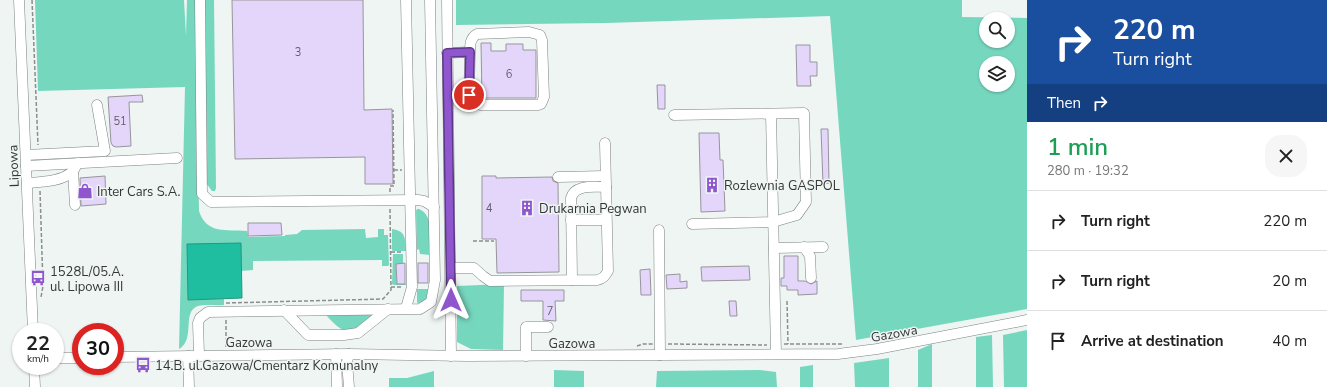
<!DOCTYPE html>
<html lang="en">
<head>
<meta charset="utf-8">
<style>
	:root { --surface:#fff; --page:#f6f6f6; --text:#222; --muted:#767676; --line:#e0e0e0 }
	body { margin:0; font-family:"Nunito Sans",sans-serif; background:var(--page); color:var(--text); height:100vh; display:flex; flex-direction:column; font-size:15px; white-space:nowrap }
	* { box-sizing:border-box; margin:0 }
	p { font-size:13px; color:var(--muted) }
	.icon { flex:none; width:22px; height:22px; fill:none; stroke:currentColor; stroke-width:2; stroke-linecap:round; stroke-linejoin:round }
	.map { position:relative; flex:1; overflow:hidden }
	.side { display:flex; flex-direction:column; background:var(--surface); width:300px }
	.side>* { flex:none }
	.banner { background:#1a4fa0; color:#fff; overflow:hidden }
	.controls { position:absolute; left:979px; top:12px; display:grid; gap:8px }
	.controls a { display:grid; place-items:center; width:36px; height:36px; border-radius:50%; background:var(--surface); box-shadow:0 1px 3px #0004; font-size:20px }
	.speed { position:absolute; left:12px; top:323px; display:flex; gap:8px; font-size:20px; font-weight:700; text-align:center }
	.speed>* { display:grid; place-content:center; width:52px; height:52px; border-radius:50%; background:var(--surface); box-shadow:0 1px 3px #0004; line-height:1 }
	.speed small { font-size:10px; font-weight:400 }
	.speed .limit { border:6px solid #d22; background:#fff; color:#111 }
	.pin { position:absolute; display:grid; place-items:center; width:34px; height:34px; color:#fff; margin:-17px; border:2px solid #fff; border-radius:50%; box-shadow:0 1px 4px #0007 }
	.me { position:absolute; width:44px; margin:-22px; rotate:0deg; stroke-linejoin:round; filter:drop-shadow(0 0 3px #0008) }
	.turn { display:flex; align-items:center; gap:14px; height:84px; padding:0 20px; font-size:18px }
	.turn .icon { width:52px; height:52px; stroke-width:2.5 }
	.turn b { display:block; font-size:28px; line-height:34px }
	.then { display:flex; align-items:center; height:38px; padding:0 20px; background:#0003; gap:8px; font-size:15px }
	.round { display:grid; place-items:center; flex:none; width:42px; height:42px; border-radius:16px; background:var(--page) }
	.head { display:flex; align-items:center; justify-content:space-between; height:68px; padding:0 20px }
	h1 { font-size:24px; font-weight:600; line-height:30px; color:#1e9e55 }
	ul { padding:0; list-style:none }
	li { display:flex; align-items:center; gap:12px; height:60px; padding:0 20px; border-top:1px solid var(--line) }
	li div { flex:1 }
	li b { display:block; font-size:15px }
	li em { font-style:normal }
	main { display:flex; flex:1; min-height:0 }
	.map>svg:first-child { display:block }
</style>
</head>
<body>
<main>
<div class="map">
<svg width="1027" height="387" viewBox="0 0 1027 387">
	<rect width="100%" height="100%" fill="#eef5f3"/>
	<g fill="#76d7bf" fill-rule="evenodd">
		<path d="M35 0H184L186 36 187 0H195L199 211C207 235 226 229 247 231L248 237 285 236V235L297 234 302 230 365 229 366 238 378 237V229H384V235H388L389 265 388 266H382V260L253 261V270L241 271V243L188 299H224V305C216 306 206 304 198 306 181 312 196 339 179 349L185 87 38 91Z"/>
		<polygon points="205,0 214,0 216,188 215,191 212,191 206,183"/>
		<path d="M456 0H962V17L1027 18V309L856 340 830 16 606 23 456 25ZM986 19H1008V41H986ZM986 63H1008V85H986Z"/>
		<path d="M417 209H419C435 216 430 240 430 255L420 254 419 249 417 250 416 211Z"/>
		<path d="M392 229C406 231 405 238 406 251H393L392 250Z"/>
		<polygon points="393,254 403,254 403,264 396,264 397,284 406,284 406,285 394,285 392,284"/>
		<polygon points="504,284 503,350 471,349 457,342 457,286"/>
		<path d="M417 289H431C428 297 427 302 417 303Z"/>
		<path d="M326 315H373C352 334 346 338 326 315Z"/>
		<polygon points="1027,330 1027,387 1004,387 1003,335"/>
		<polygon points="992,335 993,387 976,387 976,337"/>
		<polygon points="932,344 932,387 918,387 918,350"/>
		<polygon points="889,358 889,387 855,387 854,363"/>
		<polygon points="813,365 813,387 800,387 800,367"/>
		<polygon points="554,370 584,371 584,387 554,387"/>
		<polygon points="760,370 776,372 777,387 656,387 657,371"/>
		<polygon points="434,371 434,387 389,387 389,378 407,378"/>
	</g>
	<polygon fill="#20bea1" stroke="#269681" points="241,243 242,298 188,300 187,244"/>
	<g fill="#e4d6fb" stroke="#97959a">
		<polygon points="232,0 363,0 364,110 392,109 393,184 365,184 365,157 235,159"/>
		<polygon points="481,43 491,43 491,51 506,51 506,44 523,44 523,50 536,50 536,98 482,98"/>
		<polygon points="796,45 810,45 810,62 817,62 817,76 810,76 811,86 797,86"/>
		<polygon points="657,85 665,85 665,109 658,109"/>
		<polygon points="142,95 143,102 129,102 131,146 116,147 113,146 111,143 108,97"/>
		<polygon points="821,129 828,129 829,183 823,184"/>
		<polygon points="699,133 719,133 720,160 723,160 725,211 701,212"/>
		<polygon points="105,176 106,204 81,206 80,178"/>
		<polygon points="482,176 496,176 496,178 552,177 553,181 558,183 559,272 497,273 496,239 482,239"/>
		<polygon points="248,223 281,223 282,235 248,236"/>
		<polygon points="784,256 798,256 798,281 805,281 811,284 817,281 817,294 798,295 798,290 787,290 787,286 781,286 781,278 784,278"/>
		<polygon points="405,263 405,284 397,284 396,264"/>
		<rect x="418" y="263" width="10" height="20"/>
		<polygon points="749,266 750,280 702,281 701,267"/>
		<polygon points="650,269 651,295 641,295 640,270"/>
		<polygon points="680,274 680,282 687,281 687,288 667,289 666,275"/>
		<polygon points="521,290 564,290 564,301 555,301 556,321 543,320 543,301 521,301"/>
		<polygon points="729,301 736,301 737,316 730,316"/>
	</g>
	<g fill="none" stroke-linecap="round" stroke-linejoin="round">
		<defs>
			<g id="minor">
				<polyline points="19,0 33,332"/>
				<polyline points="200,0 202,194 211,202 418,200 424,201 434,207"/>
				<polyline points="406,0 412,287 406,308"/>
				<polyline points="447,0 451,356"/>
				<path d="M447 53 470 52 469 95C472 101 475 103 481 105H538L541 104 544 97 542 40 540 35 529 32 477 34C470 38 470 45 470 52"/>
				<polyline points="771,114 776,354"/>
				<polyline points="674,115 804,113 806,202 797,215 773,222 692,224"/>
				<polyline points="26,155 105,151 97,105"/>
				<polyline points="26,166 177,158"/>
				<polyline points="73,171 75,205"/>
				<polyline points="558,177 605,176"/>
				<path d="M27 183C41 182 62 182 73 171 75 169 76 165 78 163"/>
				<polyline points="571,220 606,220"/>
				<polyline points="659,230 660,355"/>
				<polyline points="804,247 810,256 811,278"/>
				<polyline points="774,248 823,247"/>
				<path d="M451 268H474L483 276 490 281 597 280C603 279 605 276 608 271L605 143"/>
				<path d="M572 280 571 198C575 184 594 187 606 187"/>
				<polyline points="284,310 308,335 344,335 358,333 388,309"/>
				<polyline points="336,354 337,387"/>
				<polyline points="349,354 347,362 349,387"/>
				<polyline points="199,355 198,323 200,318 208,312 420,309 431,302 435,280 430,0"/>
				<polyline points="188,356 189,387"/>
				<polyline points="526,356 526,327 548,327"/>
				<polyline points="115,357 349,354 467,356 838,354 877,349 1027,320"/>
				<polyline points="55,358 81,358"/>
				<polyline points="34,366 35,387"/>
			</g>
		</defs>
		<use href="#minor" stroke="#7c8280" stroke-width="11"/>
		<g stroke="#8a8e8d" stroke-width="1.5" stroke-dasharray="4 2" stroke-linecap="butt">
			<polyline points="32,0 38,145"/>
			<polyline points="394,170 402,170"/>
			<polyline points="40,191 43,286 41,297"/>
			<polyline points="390,192 390,186 394,186 393,110"/>
			<polyline points="473,241 494,241"/>
			<polyline points="391,252 403,252"/>
			<polyline points="391,287 403,287"/>
			<polyline points="787,301 788,344"/>
			<polyline points="226,303 383,299 391,290 390,208"/>
			<polyline points="226,320 226,347"/>
			<polyline points="668,344 767,345"/>
			<polyline points="784,344 842,344"/>
			<polyline points="637,346 643,344 653,344"/>
		</g>
		<use href="#minor" stroke="#fff" stroke-width="10"/>
	</g>
	<g fill="none" stroke-linecap="round" stroke-linejoin="round">
		<defs>
			<polyline id="route" points="451,300 447,53 470,52 469,95"/>
		</defs>
		<use href="#route" stroke="#5d3886" stroke-width="10"/>
		<use href="#route" stroke="#8f56ce" stroke-width="7"/>
	</g>
	<defs>
		<symbol id="building-bare" viewBox="-9 -9 18 18"><path d="M-4-6H4V6H1V3H-1V6H-4ZM-2.5-4.3h1.7v1.8h-1.7ZM.8-4.3h1.7v1.8H.8ZM-2.5-1h1.7V.8h-1.7ZM.8-1h1.7V.8H.8Z" fill="#8f56ce" stroke="#eef5f3" stroke-width="2.5" paint-order="stroke"/></symbol>
		<symbol id="shop-bare" viewBox="-9 -9 18 18"><path d="M-5-2.5h2.3a2.7 3.5 0 0 1 5.4 0H5L5.5 6h-11ZM-1.5-2.5h3a1.5 2.3 0 0 0-3 0Z" fill="#8f56ce" stroke="#eef5f3" stroke-width="2.5" paint-order="stroke"/></symbol>
		<symbol id="bus-bare" viewBox="-9 -9 18 18"><path d="M-5-6H5V4H4V6H2V4H-2V6H-4V4H-5ZM-3.5-4V0h7V-4ZM-3.5 1.2v1.5H-2V1.2ZM2 1.2v1.5H3.5V1.2Z" fill="#8f56ce" stroke="#eef5f3" stroke-width="2.5" paint-order="stroke"/></symbol>
	</defs>
	<g fill-rule="evenodd">
		<use href="#building-bare" x="701" y="174" width="22" height="22"/>
		<use href="#shop-bare" x="74" y="180" width="22" height="22"/>
		<use href="#building-bare" x="516" y="197" width="22" height="22"/>
		<use href="#bus-bare" x="27" y="267" width="22" height="22"/>
		<use href="#bus-bare" x="132" y="354" width="22" height="22"/>
	</g>
	<g text-anchor="middle" stroke-width="3" stroke-linejoin="round" paint-order="stroke">
		<g font-size="11" fill="#615f68">
			<text x="298" y="56">3</text>
			<text x="509" y="78">6</text>
			<text x="120" y="125">51</text>
			<text x="489" y="212">4</text>
			<text x="550" y="315">7</text>
		</g>
		<g font-size="13" fill="#353737" stroke="#eef5f3">
			<text transform="translate(13 166) rotate(-92)" y="5">Lipowa</text>
			<text transform="translate(894 333) rotate(-10)" y="5">Gazowa</text>
			<text x="249" y="347">Gazowa</text>
			<text x="572" y="348">Gazowa</text>
		</g>
		<g font-size="13" fill="#353737" stroke="#eef5f3" text-anchor="start">
			<text x="724" y="190">Rozlewnia GASPOL</text>
			<text x="97" y="196">Inter Cars S.A.</text>
			<text x="539" y="213">Drukarnia Pegwan</text>
			<text x="50" y="276">1528L/05.A.<tspan x="50" dy="15">ul. Lipowa III</tspan></text>
			<text x="155" y="370">14.B. ul.Gazowa/Cmentarz Komunalny</text>
		</g>
	</g>
</svg>
<div class="controls">
<a><svg class="icon" aria-label="search" viewBox="0 0 24 24"><circle cx="10" cy="10" r="6"/><path d="M15 15l6 6"/></svg></a>
<a><svg class="icon" aria-label="layers" viewBox="0 0 24 24"><path d="M12 4l9 5-9 5-9-5zM3 14l9 5 9-5"/></svg></a>
</div>
<div class="speed"><div>22<small>km/h</small></div><div class="limit">30</div></div>
<div class="pin" style="left:469px;top:95px;background:#d93025"><svg class="icon" aria-label="arrive" viewBox="0 0 24 24"><path d="M6 21V4h12l-3 4 3 4H6"/></svg></div>
<svg class="me" style="left:451px;top:300px" viewBox="-20 -20 40 40"><path d="M0-17L14 15 0 8-14 15z" fill="#8f56ce" stroke="#fff" stroke-width="4"/></svg>
</div>
<section class="side">
<div class="banner">
<div class="turn"><svg class="icon" aria-label="right" viewBox="0 0 24 24"><path d="M7 20v-9h11M14 6l5 5-5 5"/></svg><div><b>220 m</b>Turn right</div></div>
<div class="then">Then<svg class="icon" aria-label="right" viewBox="0 0 24 24"><path d="M7 20v-9h11M14 6l5 5-5 5"/></svg></div>
</div>
<div class="head"><div><h1>1 min</h1><p>280 m · 19:32</p></div><a class="round"><svg class="icon" aria-label="close" viewBox="0 0 24 24"><path d="M6 6l12 12M18 6L6 18"/></svg></a></div>
<ul>
<li><svg class="icon" aria-label="right" viewBox="0 0 24 24"><path d="M7 20v-9h11M14 6l5 5-5 5"/></svg><div><b>Turn right</b></div><em>220 m</em></li>
<li><svg class="icon" aria-label="right" viewBox="0 0 24 24"><path d="M7 20v-9h11M14 6l5 5-5 5"/></svg><div><b>Turn right</b></div><em>20 m</em></li>
<li><svg class="icon" aria-label="arrive" viewBox="0 0 24 24"><path d="M6 21V4h12l-3 4 3 4H6"/></svg><div><b>Arrive at destination</b></div><em>40 m</em></li>
</ul>
</section>
</main>
</body>
</html>
